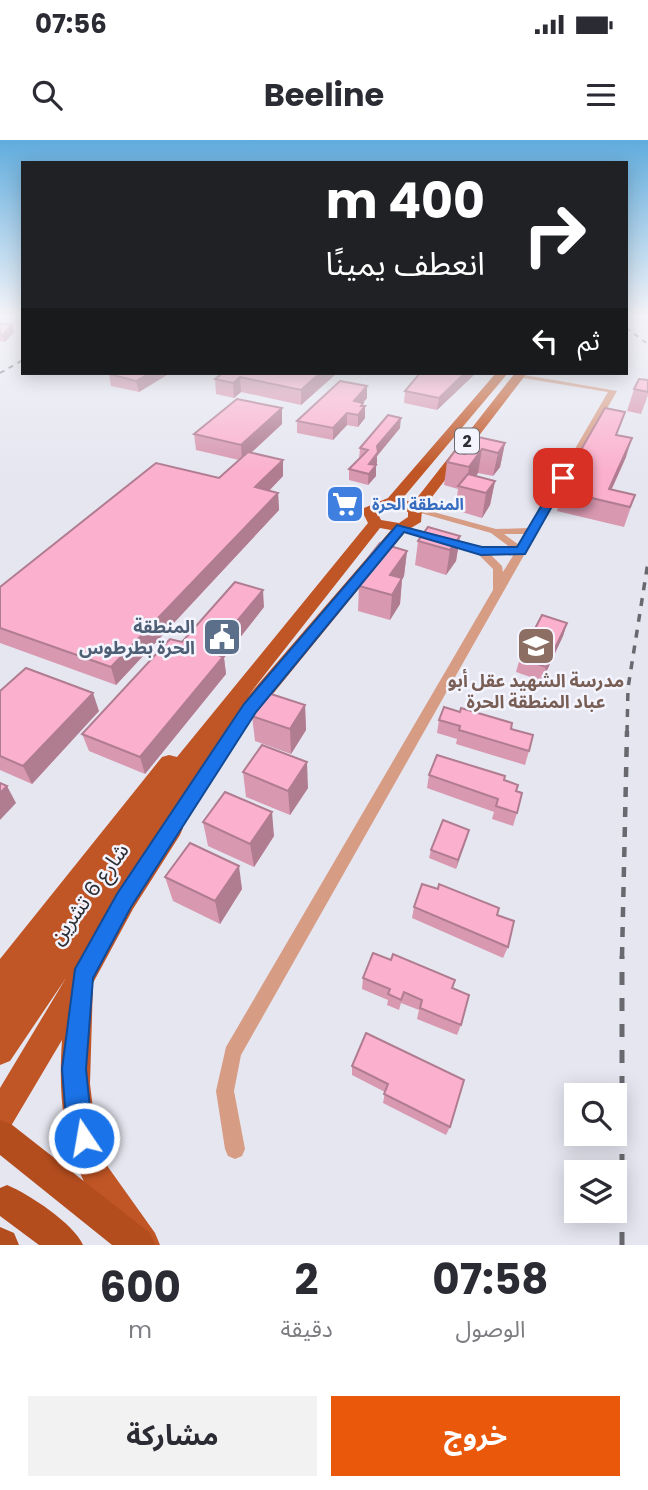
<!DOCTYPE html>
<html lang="ar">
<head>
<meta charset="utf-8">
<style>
	:root { --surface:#fff; --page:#f2f2f3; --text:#2b2b33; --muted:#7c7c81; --accent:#ea580c }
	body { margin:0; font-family:Poppins,"Noto Sans Arabic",sans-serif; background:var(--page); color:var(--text); direction:rtl; height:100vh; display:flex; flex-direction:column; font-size:26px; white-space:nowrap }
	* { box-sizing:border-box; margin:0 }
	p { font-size:23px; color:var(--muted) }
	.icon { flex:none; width:38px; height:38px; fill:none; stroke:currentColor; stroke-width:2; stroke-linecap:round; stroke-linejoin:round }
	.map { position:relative; height:1105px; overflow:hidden; direction:ltr }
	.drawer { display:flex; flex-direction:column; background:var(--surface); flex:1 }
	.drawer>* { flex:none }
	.hud { position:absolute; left:21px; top:21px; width:607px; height:214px; border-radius:0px; box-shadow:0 4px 18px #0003; direction:rtl; background:#202124; color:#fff; overflow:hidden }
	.buttons { position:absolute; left:564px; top:943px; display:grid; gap:14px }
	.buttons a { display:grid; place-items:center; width:63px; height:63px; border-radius:0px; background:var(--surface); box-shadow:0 4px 18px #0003; font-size:35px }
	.pin { position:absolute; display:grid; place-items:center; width:60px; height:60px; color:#fff; margin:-30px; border-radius:14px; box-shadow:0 4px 10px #0006 }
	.me { position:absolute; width:77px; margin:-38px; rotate:348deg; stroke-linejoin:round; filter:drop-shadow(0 0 5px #0008) }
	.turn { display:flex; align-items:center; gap:24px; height:147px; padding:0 28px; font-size:32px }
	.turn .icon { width:91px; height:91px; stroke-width:2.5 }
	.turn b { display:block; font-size:49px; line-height:60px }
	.then { display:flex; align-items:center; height:66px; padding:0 28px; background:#0003; gap:14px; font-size:26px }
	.eta { display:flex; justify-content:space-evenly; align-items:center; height:119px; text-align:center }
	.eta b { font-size:42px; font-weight:700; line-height:49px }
	.action { display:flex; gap:14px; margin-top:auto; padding:14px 28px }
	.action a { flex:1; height:80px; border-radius:0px; background:var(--accent); color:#fff; font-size:28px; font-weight:700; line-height:80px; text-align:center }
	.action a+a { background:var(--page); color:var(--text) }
	.status { display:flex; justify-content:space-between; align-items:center; height:49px; padding:0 35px; background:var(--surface); direction:ltr }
	.status svg { height:19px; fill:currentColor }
	header { display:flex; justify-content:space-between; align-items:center; height:91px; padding:0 28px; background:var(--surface); font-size:32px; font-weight:700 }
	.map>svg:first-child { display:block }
</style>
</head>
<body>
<div class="status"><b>07:56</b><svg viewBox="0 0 49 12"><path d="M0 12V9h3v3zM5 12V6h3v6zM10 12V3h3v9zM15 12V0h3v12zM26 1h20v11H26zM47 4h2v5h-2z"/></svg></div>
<header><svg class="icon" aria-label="menu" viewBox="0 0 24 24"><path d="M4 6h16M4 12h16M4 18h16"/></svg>Beeline<svg class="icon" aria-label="search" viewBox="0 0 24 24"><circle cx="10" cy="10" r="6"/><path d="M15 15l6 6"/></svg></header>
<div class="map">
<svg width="648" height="1105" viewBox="0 0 648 1105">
	<rect width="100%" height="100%" fill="#e6e6f1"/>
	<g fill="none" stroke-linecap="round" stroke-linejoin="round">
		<path fill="#d79c84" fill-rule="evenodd" d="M519 234 617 251 241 915 234 951 245 1009 242 1016 235 1019 228 1016 225 1009 216 951 226 907 493 450V429L477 413 396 388 401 385 482 408H511L491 393 410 370 415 367 496 389 529 388 608 252 517 237V235ZM504 394H526L519 405ZM490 414H514L503 432 502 426Z"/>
		<path fill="#c05525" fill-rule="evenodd" d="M496 233H508L402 359 413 363 515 233H527L422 370 421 382 406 391 200 643 175 679 180 681 183 688 180 695 133 769 93 843 90 944 96 993 108 1027 155 1093 160 1105H123C72 1033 56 989 62 900L11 986 0 990V948L66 838 10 921 0 925V819L162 617 169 615 177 617 368 383 362 371 364 368 388 358ZM388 366 408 372V377L399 383 381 380 377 372ZM380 388 391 390 248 556Z"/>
		<g fill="#b44d1e" fill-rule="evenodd">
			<polygon points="0,980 11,984 150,1093 155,1105 112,1105 0,1015"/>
			<path d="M7 1045C29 1054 74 1084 83 1105H39L0 1076V1048Z"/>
			<polygon points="0,1087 14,1093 19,1105 0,1105"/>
		</g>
		<g stroke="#68686e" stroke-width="2" stroke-dasharray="5 5" stroke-linecap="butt">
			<polyline points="626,188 648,204"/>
			<polyline points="0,233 23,220"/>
		</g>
		<polyline stroke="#68686e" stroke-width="3.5" stroke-dasharray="8 8" stroke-linecap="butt" points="627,593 628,548 648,422"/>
		<polyline stroke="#68686e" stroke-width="4.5" stroke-dasharray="10 10" stroke-linecap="butt" points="622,817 627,591"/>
		<polyline stroke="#68686e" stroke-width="5" stroke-dasharray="13 13" stroke-linecap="butt" points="622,1105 622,816"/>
	</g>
	<g fill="#d898b0">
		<polygon points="0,183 14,192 5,202 0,201"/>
		<polygon points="170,233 139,252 111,246 109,234"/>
		<polygon points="337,233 301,265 241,252 234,258 216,254 215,239"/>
		<polygon points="420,233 476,233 437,270 404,263 405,251"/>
		<polygon points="648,240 648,255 641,274 627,271 634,249"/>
		<polygon points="367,246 367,258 363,263 363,266 365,266 365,278 358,287 347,285 333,300 297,293 297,281"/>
		<polygon points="282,268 282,284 251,313 283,336 269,351 278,353 279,370 116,545 0,503 0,447 219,338 239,320 196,310 194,294"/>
		<polygon points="400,288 377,316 377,323 375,325 376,336 368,345 349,340 349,329 359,319 360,308"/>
		<polygon points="617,295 626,317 612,349 635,355 624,387 557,371 562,351 567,342 570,329"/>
		<polygon points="505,303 500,327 493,336 478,333 476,336 495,341 490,365 482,378 455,370 458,349 444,345 447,322 465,314"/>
		<polygon points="460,396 456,421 446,435 415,425 418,401"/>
		<polygon points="407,411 404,436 402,439 400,464 390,480 358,471 359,446 368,433 369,417"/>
		<polygon points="264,467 224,518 226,534 145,634 89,611 82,594"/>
		<polygon points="567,483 563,496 542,541 516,532 520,518"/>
		<polygon points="0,551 99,571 32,644 0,630"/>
		<polygon points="305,565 306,590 291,614 255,601 252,576"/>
		<polygon points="439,580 511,589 529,611 525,625 456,604 457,599 437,593"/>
		<polygon points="243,632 308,648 290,675 246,657"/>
		<polygon points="429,635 504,640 516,651 517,673 513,686 492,679 494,672 427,648"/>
		<polygon points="203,682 274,696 254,727 208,706"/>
		<polygon points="469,690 456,729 429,718 431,710"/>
		<polygon points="165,737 242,749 220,784 173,761"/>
		<polygon points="438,749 497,775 508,807 503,818 412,778 414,767"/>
		<polygon points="363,838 452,848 461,885 457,895 417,879 419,870 401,863 399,870 387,865 388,860 362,849"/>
		<polygon points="366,893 450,987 446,995 383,963 385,952 352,935 352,926"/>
	</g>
	<g fill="#b07c90">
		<polygon points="12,185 14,192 5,202 3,195"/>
		<polygon points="150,233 170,233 139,252 136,241"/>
		<polygon points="320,233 337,233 301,265 301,250"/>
		<polygon points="465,233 476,233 437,270 439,258"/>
		<polygon points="240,237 241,252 234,258 233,243"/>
		<polygon points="367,246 367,258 354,273 354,261"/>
		<polygon points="363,263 363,269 365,266 365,278 358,287 358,275 361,266"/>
		<polygon points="282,268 282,284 242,321 241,305"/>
		<polygon points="347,273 347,285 333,300 333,288"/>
		<polygon points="401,278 400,288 377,316 377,323 372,330 376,325 376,336 368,345 369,324 377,306"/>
		<polygon points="632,298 626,317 606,361 609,349"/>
		<polygon points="505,303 500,327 493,336 498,313"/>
		<polygon points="482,309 478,333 467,348 466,348 469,327"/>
		<polygon points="283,320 283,336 256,364 255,347"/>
		<polygon points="495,341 490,365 482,378 486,353"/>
		<polygon points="278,353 279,370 116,545 111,527"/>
		<polygon points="460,396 456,421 446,435 450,410"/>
		<polygon points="407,411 404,436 402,439 400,464 390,480 392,455 390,435"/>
		<polygon points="263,450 264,467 224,518 226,534 145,634 140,617 211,512"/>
		<polygon points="567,483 563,496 542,541 546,527"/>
		<polygon points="93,553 99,571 32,644 23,626"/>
		<polygon points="305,565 306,590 291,614 290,589"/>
		<polygon points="307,622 308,648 290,675 288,651"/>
		<polygon points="7,646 16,663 0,680 0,653"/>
		<polygon points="272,672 274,696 254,727 250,704"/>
		<polygon points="469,690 467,698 456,729 458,720"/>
		<polygon points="239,726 242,749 220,784 215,761"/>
	</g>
	<g fill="#fbb1cd" stroke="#b07c90" stroke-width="2">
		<polygon points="0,183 12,185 3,195 0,194"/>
		<polygon points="112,233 150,233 136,241 109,234"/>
		<polygon points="223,233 320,233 301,250 240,237 233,243 215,239"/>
		<polygon points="420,233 465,233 439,258 405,251"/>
		<polygon points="639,239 648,240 648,252 634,249"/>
		<polygon points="340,241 367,246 354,261 363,263 361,266 365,266 358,275 347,273 333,288 297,281"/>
		<polygon points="237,259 282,268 241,305 194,294"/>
		<polygon points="605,268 625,272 616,295 632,298 609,349 635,355 630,367 562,351 573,329 570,329"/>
		<polygon points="388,275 401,278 377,306 378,312 369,324 376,325 369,334 349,329 368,310 360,308"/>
		<polygon points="478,297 505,303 498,313 482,309 469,327 447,322 455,311 465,314"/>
		<polygon points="248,312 283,320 255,347 278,353 111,527 0,488 0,447 156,323 219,338"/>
		<polygon points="468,334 495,341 486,353 458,346"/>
		<polygon points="428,387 460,396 450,410 418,401"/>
		<polygon points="380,403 407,411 390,435 402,438 392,455 359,446 376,419 369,417"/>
		<polygon points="235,442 263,450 211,512 223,517 140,617 82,594 170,499 182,502"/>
		<polygon points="542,475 567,483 546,527 520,518"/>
		<polygon points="26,528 93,553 23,626 0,616 0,551"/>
		<polygon points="268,553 305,565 290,589 252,576"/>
		<polygon points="444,567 460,572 461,568 512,583 511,589 533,595 529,611 459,590 460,586 439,580"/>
		<polygon points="262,605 307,622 288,651 243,632"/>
		<polygon points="437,615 505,636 504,640 518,645 516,651 522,653 517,673 496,666 498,659 429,635"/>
		<polygon points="0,643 7,646 0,653"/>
		<polygon points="225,652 272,672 250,704 203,682"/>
		<polygon points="443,680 469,690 458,720 431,710"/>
		<polygon points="190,703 239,726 215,761 165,737"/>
		<polygon points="422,744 438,749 439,744 499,768 497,775 514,781 508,807 414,767"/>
		<polygon points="373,813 391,820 393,814 455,840 452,848 469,855 461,885 420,868 422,860 404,852 401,860 388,854 390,849 363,838"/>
		<polygon points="366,893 464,940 450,987 384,954 388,944 352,926"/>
	</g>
	<linearGradient id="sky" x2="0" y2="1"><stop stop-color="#60acdd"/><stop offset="0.53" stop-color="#f4f4f9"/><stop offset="1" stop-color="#f4f4f9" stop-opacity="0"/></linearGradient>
	<rect width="648" height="330" fill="url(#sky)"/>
	<polygon fill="#1a73e8" stroke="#114b97" stroke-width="2" points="559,336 568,338 525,414 481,415 404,392 256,572 131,767 93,838 86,929 91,978 97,998 93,1006 84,1010 75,1006 66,978 62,929 75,829 117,754 244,564 397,385 482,407 517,407"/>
	<defs>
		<symbol id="supermarket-square" viewBox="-11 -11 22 22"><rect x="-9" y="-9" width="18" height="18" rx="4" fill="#3f7fe0" stroke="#f3f4fe"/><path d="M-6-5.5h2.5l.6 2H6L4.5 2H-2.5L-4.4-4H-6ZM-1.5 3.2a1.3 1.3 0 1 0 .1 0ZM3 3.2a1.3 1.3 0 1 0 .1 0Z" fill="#fff"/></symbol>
		<symbol id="civic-square" viewBox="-11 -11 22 22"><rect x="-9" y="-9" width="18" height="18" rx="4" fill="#5c6f8a" stroke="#f3f4fe"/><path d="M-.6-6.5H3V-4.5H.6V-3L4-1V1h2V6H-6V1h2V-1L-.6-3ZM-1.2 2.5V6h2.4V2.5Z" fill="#fff"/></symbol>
		<symbol id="school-square" viewBox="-11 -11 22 22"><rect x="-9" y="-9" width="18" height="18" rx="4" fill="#8d6e63" stroke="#f3f4fe"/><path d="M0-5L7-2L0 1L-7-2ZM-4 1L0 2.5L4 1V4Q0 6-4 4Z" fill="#fff"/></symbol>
	</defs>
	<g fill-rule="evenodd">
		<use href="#supermarket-square" x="323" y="342" width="44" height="44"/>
		<use href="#civic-square" x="200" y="475" width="44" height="44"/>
		<use href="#school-square" x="514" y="484" width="44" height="44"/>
	</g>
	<g text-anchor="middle" stroke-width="5" stroke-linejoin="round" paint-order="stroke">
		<rect fill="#f3f4fe" stroke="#68696f" stroke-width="2" x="455" y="288.5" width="24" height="25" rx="5"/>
		<g font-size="16" font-weight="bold" fill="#2d2e32">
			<text x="467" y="307">2</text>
		</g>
		<g font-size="16" font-weight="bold" fill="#366cbe" stroke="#f3f4fe" text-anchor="start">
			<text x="372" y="370">المنطقة الحرة</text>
		</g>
		<g font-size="18" font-weight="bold" fill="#4e5e75" stroke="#f3f4fe" text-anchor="end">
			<text x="195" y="493">المنطقة<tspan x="195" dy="21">الحرة بطرطوس</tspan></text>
		</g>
		<g font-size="18" font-weight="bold" fill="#785e54" stroke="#f3f4fe">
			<text x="536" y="547">مدرسة الشهيد عقل أبو<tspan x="536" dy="21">عباد المنطقة الحرة</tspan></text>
		</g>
		<g font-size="21" fill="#2d2e32" stroke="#f3f4fe">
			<text transform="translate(89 754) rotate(-54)" y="7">شارع 6 تشرين</text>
		</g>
	</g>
</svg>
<div class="buttons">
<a><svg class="icon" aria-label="search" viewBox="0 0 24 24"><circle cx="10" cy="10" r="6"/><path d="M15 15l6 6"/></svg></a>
<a><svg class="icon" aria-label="layers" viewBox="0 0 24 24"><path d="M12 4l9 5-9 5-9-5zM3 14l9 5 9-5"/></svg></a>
</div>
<div class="pin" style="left:563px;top:338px;background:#d93025"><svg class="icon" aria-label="arrive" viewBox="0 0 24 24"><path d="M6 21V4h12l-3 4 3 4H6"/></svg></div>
<svg class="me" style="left:84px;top:998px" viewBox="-20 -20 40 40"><circle r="17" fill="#1a73e8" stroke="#fff" stroke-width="3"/><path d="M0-11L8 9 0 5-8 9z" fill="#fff"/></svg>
<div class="hud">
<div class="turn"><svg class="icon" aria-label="right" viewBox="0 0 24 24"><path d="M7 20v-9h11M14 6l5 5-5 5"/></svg><div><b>400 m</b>انعطف يمينًا</div></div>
<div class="then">ثم<svg class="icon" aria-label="left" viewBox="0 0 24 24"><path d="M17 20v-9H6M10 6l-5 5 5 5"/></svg></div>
</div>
</div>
<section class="drawer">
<div class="eta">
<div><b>07:58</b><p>الوصول</p></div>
<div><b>2</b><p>دقيقة</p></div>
<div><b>600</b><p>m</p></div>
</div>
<div class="action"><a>خروج</a><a>مشاركة</a></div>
</section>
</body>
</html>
